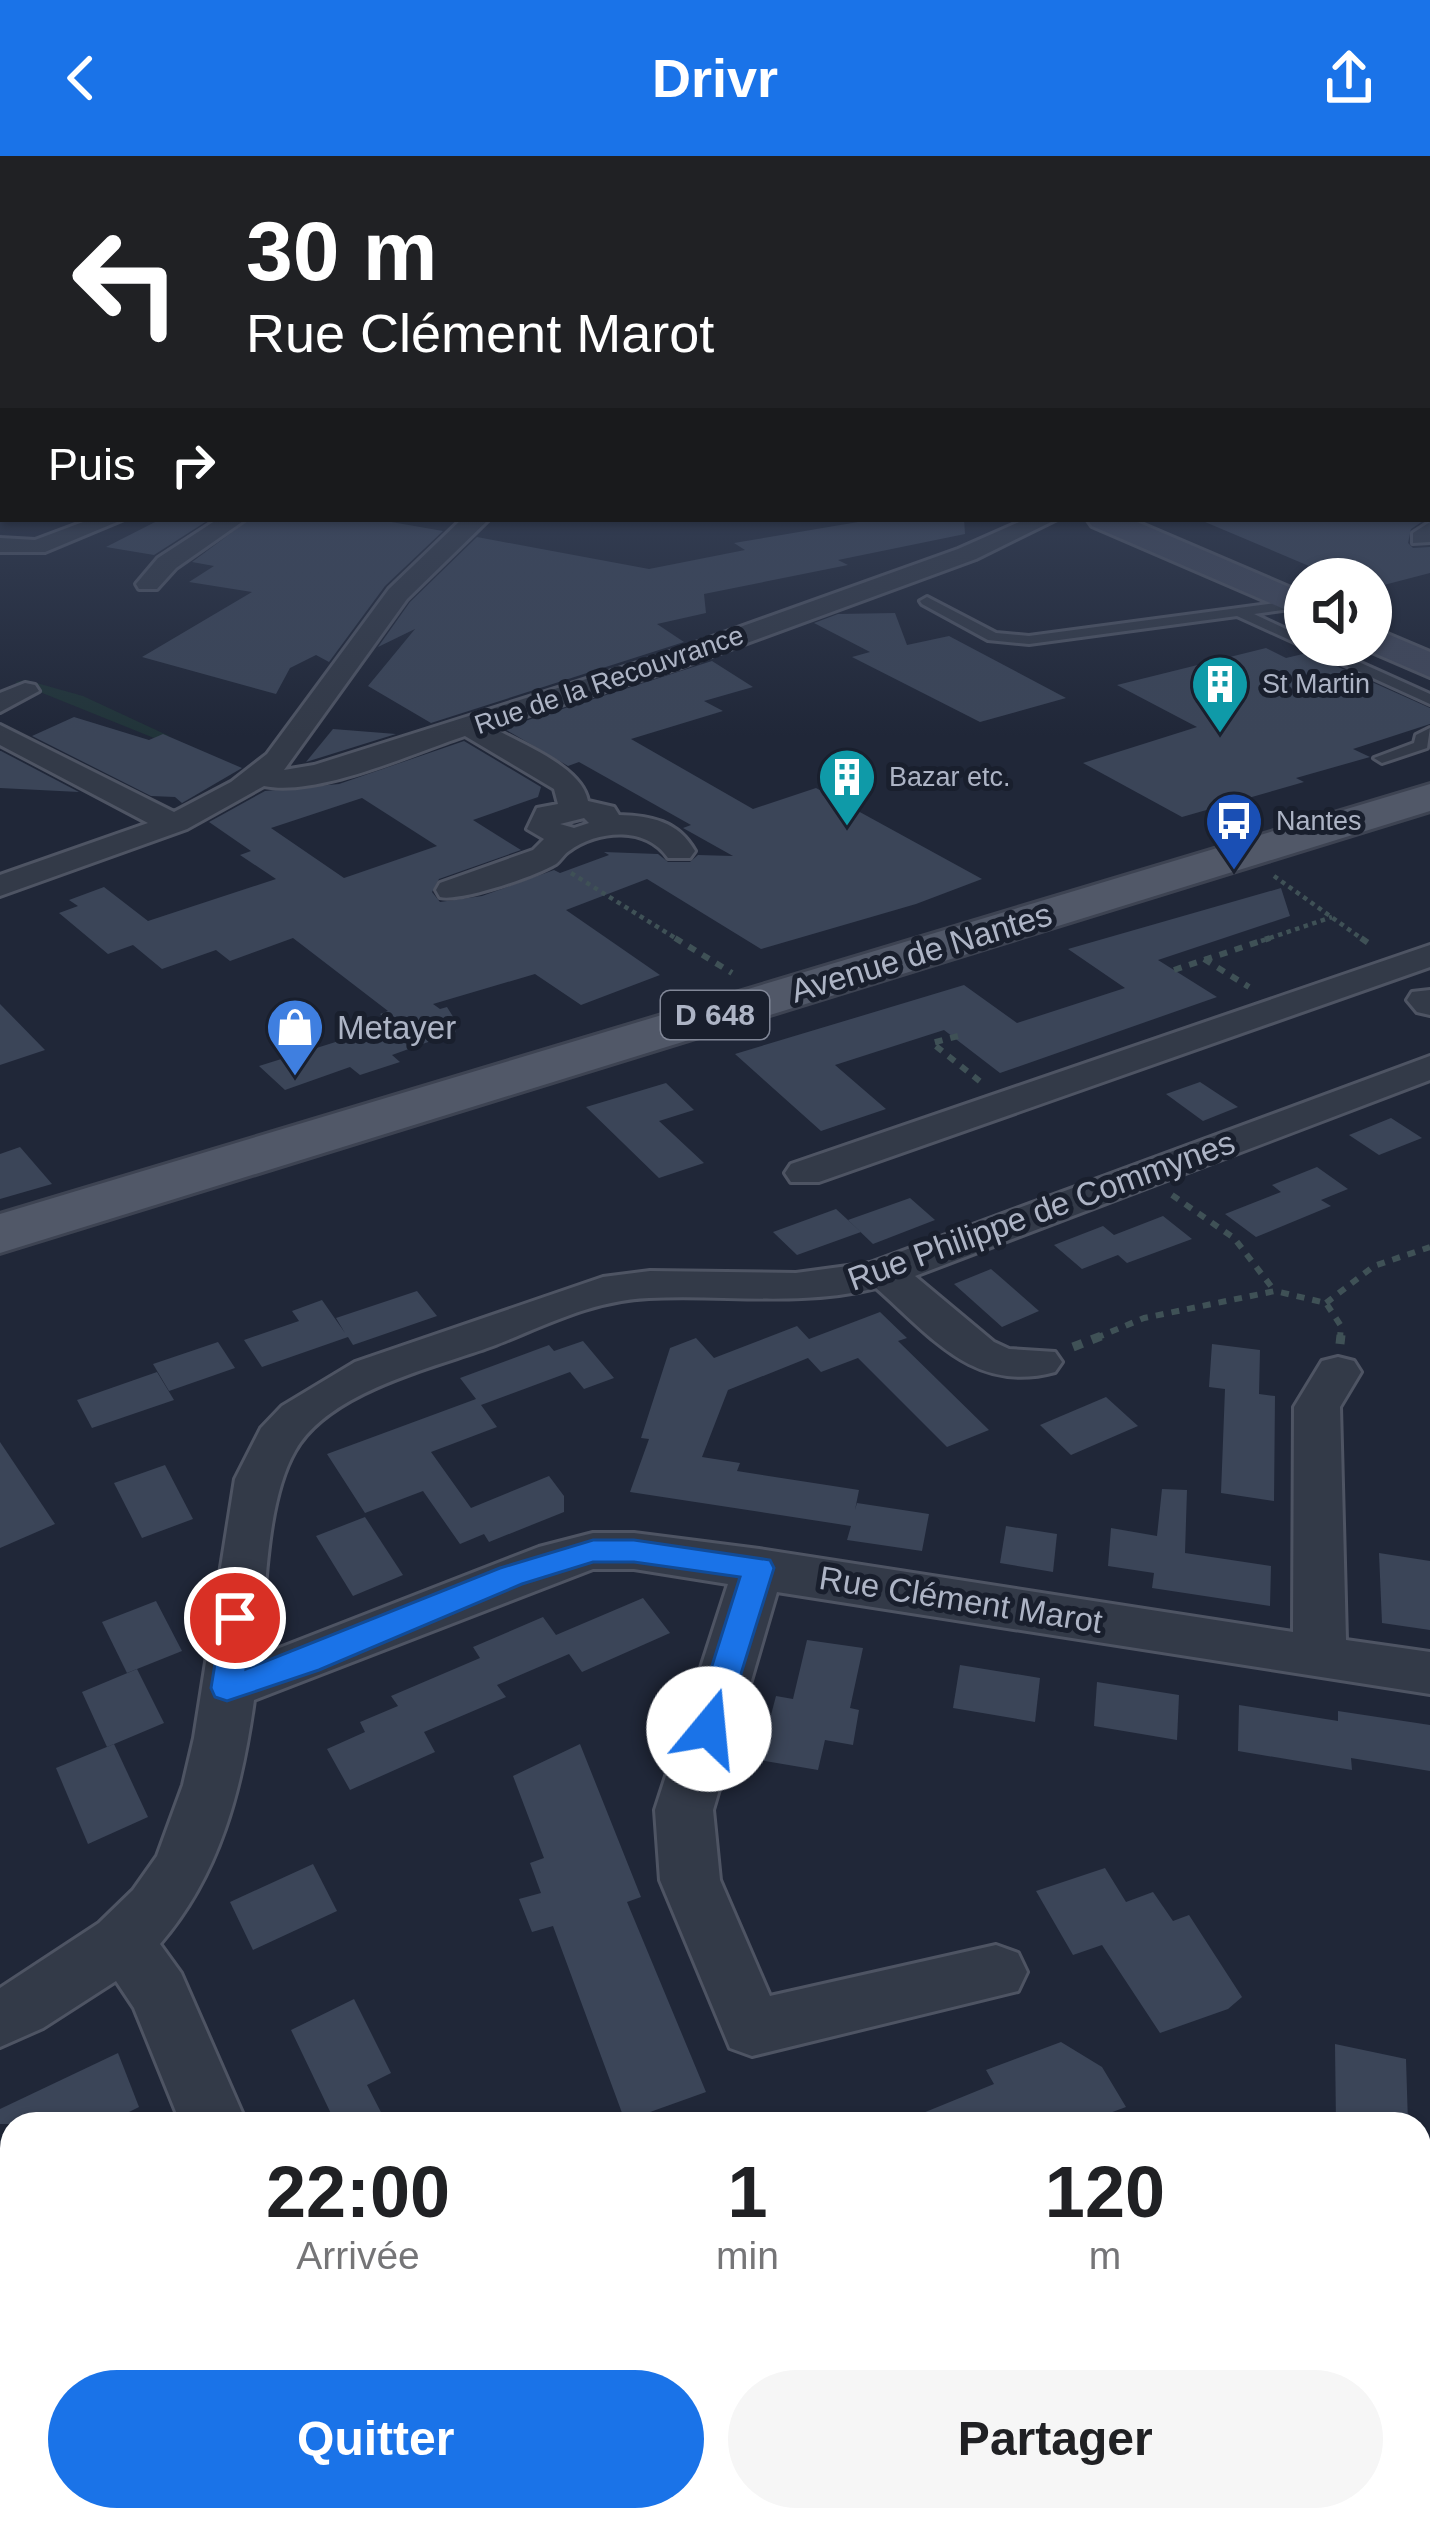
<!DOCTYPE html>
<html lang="fr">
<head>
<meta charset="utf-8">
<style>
	:root { --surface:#fff; --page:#f6f6f6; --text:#202124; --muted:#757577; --accent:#1a73e8 }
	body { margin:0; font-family:Arial,sans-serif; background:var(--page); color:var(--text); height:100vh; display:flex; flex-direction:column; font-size:45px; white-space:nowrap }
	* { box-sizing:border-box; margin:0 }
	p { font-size:39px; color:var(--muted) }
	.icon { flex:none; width:66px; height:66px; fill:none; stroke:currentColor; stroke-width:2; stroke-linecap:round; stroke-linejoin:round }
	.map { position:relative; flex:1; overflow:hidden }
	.details { position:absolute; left:0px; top:1956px; width:1431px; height:420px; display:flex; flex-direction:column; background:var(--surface); border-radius:36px 36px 0 0; box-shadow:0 3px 9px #0004 }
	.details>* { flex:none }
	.guide { position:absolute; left:0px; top:0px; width:1431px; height:366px; box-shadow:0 3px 9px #0004; background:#202124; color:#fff; overflow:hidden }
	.tools { position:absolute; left:1284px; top:402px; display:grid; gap:24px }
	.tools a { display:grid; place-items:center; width:108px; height:108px; border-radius:50%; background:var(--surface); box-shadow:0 3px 9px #0004; font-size:60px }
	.pin { position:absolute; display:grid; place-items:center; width:102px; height:102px; color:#fff; margin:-51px; border:6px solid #fff; border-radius:50%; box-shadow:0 3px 12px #0007 }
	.me { position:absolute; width:132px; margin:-66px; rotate:17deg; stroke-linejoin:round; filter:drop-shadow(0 0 9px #0008) }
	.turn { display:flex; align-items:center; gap:42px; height:252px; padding:0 48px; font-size:54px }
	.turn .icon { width:156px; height:156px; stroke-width:2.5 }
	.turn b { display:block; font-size:84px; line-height:102px }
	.then { display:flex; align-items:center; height:114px; padding:0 48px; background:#0003; gap:24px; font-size:45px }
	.eta { display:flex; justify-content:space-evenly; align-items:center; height:204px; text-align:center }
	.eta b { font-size:72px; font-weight:600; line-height:84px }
	.button { display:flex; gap:24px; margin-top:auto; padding:24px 48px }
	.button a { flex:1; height:138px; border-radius:72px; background:var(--accent); color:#fff; font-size:48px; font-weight:600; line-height:138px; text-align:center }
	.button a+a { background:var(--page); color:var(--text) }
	header { display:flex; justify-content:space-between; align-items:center; height:156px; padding:0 48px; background:var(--accent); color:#fff; font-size:54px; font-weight:600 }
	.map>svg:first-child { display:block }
</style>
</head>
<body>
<header><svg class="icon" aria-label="back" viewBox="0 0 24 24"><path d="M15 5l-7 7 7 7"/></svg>Drivr<svg class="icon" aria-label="share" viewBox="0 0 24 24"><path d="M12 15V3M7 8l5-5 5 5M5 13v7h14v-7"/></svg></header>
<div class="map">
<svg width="1430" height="2376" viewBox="0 0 1430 2376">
	<rect width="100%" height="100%" fill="#202738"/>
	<polygon fill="#213439" points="26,524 83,540 169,580 154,582 15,526"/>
	<g fill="#3b4558" fill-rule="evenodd">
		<polygon points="161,363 210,363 154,399 106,391"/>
		<polygon points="250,363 374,363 443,375 385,430 329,506 316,499 290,512 276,538 142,501 252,436 189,426 214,410 192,406"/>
		<polygon points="876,363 964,363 965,378 838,404 848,409 704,438 706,457 657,468 684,486 431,567 368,530 415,473 378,491 410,446 477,381 649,413 745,394 734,387"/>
		<polygon points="1198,363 1426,363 1411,373 1408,387 1413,392 1430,391 1430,417 1380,430 1321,407 1309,410"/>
		<polygon points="895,457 907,489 949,480 1066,542 980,566 852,501 870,496 814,467 838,458"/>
		<polygon points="1266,492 1286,502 1307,497 1430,552 1430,568 1353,593 1370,601 1296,622 1304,626 1182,661 1083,607 1197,571 1117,529"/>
		<path d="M712 505 753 531 704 545 723 555 631 583 753 653 816 632 982 723 916 748 761 793 647 723 566 754 660 819 581 849 535 818 433 848 440 853 447 851 457 867 453 868 456 876 392 899 400 906 360 919 350 911 285 934 259 910 393 868 380 858 388 855 293 782 230 805 216 794 162 813 133 789 108 798 59 757 78 750 69 744 104 731 148 765 276 723 240 699 251 695 209 666 265 635 339 628 464 585 541 631 538 641 473 664 521 694 439 723 432 736 440 746 482 740 554 714 560 717 609 699 604 696 658 698 668 706H690L698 699 733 700 683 672 691 669 579 606 568 610 503 572ZM362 642 437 690 344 722 271 672Z"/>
		<polygon points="74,561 149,584 163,578 242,612 182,647 175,641 151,640 32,580"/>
		<polygon points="333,573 396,578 306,606"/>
		<polygon points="0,595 1,595 79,636 0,632"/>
		<polygon points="1281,732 1290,760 1158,804 1217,841 1000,917 944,874 835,909 886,953 821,975 735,898 964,829 1017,867 1125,832 1068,793"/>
		<polygon points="0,848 45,894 0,909"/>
		<polygon points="1200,926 1238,951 1203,965 1166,938"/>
		<polygon points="666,927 694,954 659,965 704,1007 659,1022 586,951"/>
		<polygon points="1391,962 1422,982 1379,999 1349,979"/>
		<polygon points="20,991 52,1028 0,1043 0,998"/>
		<polygon points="1317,1011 1348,1033 1321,1044 1331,1050 1256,1081 1225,1058 1281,1036 1272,1029"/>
		<polygon points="910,1042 935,1064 873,1088 848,1064"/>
		<polygon points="836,1053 861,1076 797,1099 773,1076"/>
		<polygon points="1163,1060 1192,1083 1127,1107 1118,1099 1082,1113 1054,1089 1103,1070 1114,1079"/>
		<polygon points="991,1113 998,1119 1039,1155 1002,1171 954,1128"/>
		<polygon points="417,1135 437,1160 353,1189 348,1181 262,1211 244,1184 299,1165 292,1155 322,1144 345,1177 336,1162"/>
		<polygon points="880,1156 907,1182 898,1185 989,1274 947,1291 858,1202 821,1216 808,1202 728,1234 702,1301 740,1307 737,1315 859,1334 855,1354 857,1347 929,1358 922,1395 847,1384 851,1370 630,1336 649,1283 641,1282 670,1192 696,1182 714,1202 797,1170 809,1183"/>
		<polygon points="583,1185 614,1222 584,1233 570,1216 481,1249 497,1271 431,1296 471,1352 549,1320 564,1340 564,1356 489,1386 484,1378 460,1388 423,1335 365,1357 327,1298 476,1243 460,1222 549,1189 554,1195"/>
		<polygon points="218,1186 235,1212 169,1235 153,1208"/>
		<polygon points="1212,1188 1260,1194 1259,1238 1275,1240 1274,1345 1221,1337 1225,1233 1209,1231"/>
		<polygon points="157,1216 174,1244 92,1272 77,1244"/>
		<polygon points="1106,1241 1138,1270 1071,1299 1040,1269"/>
		<polygon points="0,1286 55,1368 0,1392"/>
		<polygon points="165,1309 193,1363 142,1382 114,1327"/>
		<polygon points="1162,1333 1187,1334 1185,1397 1271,1410 1270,1450 1152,1432 1154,1417 1108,1410 1111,1372 1157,1380"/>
		<polygon points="365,1361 403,1419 353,1440 316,1380"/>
		<polygon points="1006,1370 1057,1378 1053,1416 1000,1407"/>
		<polygon points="1379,1397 1430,1405 1430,1474 1382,1467"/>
		<polygon points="643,1442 670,1477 582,1516 569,1498 497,1529 506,1541 424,1576 435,1596 350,1634 327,1593 365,1576 360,1566 398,1550 391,1540 480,1502 473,1491 543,1461 556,1479"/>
		<polygon points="156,1445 182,1495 127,1517 102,1466"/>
		<polygon points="807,1484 863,1492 850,1552 859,1554 853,1589 825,1584 818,1614 759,1604 776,1540 793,1543"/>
		<polygon points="960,1509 1040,1522 1035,1566 953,1552"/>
		<polygon points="137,1513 164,1567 107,1591 82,1536"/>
		<polygon points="1097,1526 1179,1539 1177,1584 1094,1570"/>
		<polygon points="1239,1549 1338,1565 1338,1555 1430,1569 1430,1615 1351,1602 1352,1614 1238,1595"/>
		<polygon points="114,1588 148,1661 88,1688 56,1612"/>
		<polygon points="580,1588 641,1741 627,1746 706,1936 625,1965 553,1770 532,1776 519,1743 541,1737 530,1707 544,1702 513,1620"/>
		<polygon points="313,1708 337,1755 253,1794 230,1746"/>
		<polygon points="1105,1712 1126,1746 1153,1736 1173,1765 1189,1759 1242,1841 1228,1853 1160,1877 1102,1789 1073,1799 1036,1735"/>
		<polygon points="354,1843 391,1917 367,1929 387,1968 336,1968 291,1874"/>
		<polygon points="1061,1886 1102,1911 1126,1951 1080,1968 896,1968 994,1928 986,1914"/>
		<polygon points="1335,1888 1406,1903 1408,1968 1336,1968"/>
		<polygon points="118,1897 139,1951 105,1968 0,1968 0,1953"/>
	</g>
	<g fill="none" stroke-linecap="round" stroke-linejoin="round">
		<defs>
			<g id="lane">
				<polygon points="927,441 996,477 1029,480 1299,444 1304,445 1304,451 1254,458 1305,482 1305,489 1321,489 1430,538 1430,548 1237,460 1029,488 988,484 922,448 920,445"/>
				<polygon points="1430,572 1427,592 1382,607 1374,602 1414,587 1416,579"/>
			</g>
			<g id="street">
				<polygon points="91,363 124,363 45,396 0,396 0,382 35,384"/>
				<polygon points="218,363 246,363 176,412 157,433 139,433 136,428 158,402"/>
				<path d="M462 363H489L407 443 284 614 314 609 659 500 958 393 1026 363H1057L976 403 679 512 492 571C520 588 582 610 588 645L614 651 619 659C651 660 678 665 695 695L690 702H668C646 670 598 674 569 695 564 698 561 704 556 708 536 720 461 746 440 741L436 734 440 727 533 694 544 683 527 673 537 652 558 648 554 633 465 580C413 597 318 641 264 630L187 673 0 740V719L148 667 0 589V569L174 656 231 626 267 598 389 433ZM584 662 589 667 574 672 560 668Z"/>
				<polygon points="1430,366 1430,386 1413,387 1413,377"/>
				<polygon points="25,527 35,529 39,535 0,556 0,537"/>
				<polygon points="1430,789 1430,811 819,1026 791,1026 785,1017 791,1008"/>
				<polygon points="1430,834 1430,859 1417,856 1407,844 1412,836"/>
				<path d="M1430 900V924L915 1120 994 1186 1009 1193 1055 1196 1062 1206 1055 1216C974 1238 932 1181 876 1132 800 1151 725 1138 649 1142 593 1144 544 1170 493 1190 433 1212 329 1235 295 1295 265 1347 266 1441 259 1500L539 1391 593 1377H634L759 1393 1293 1476 1294 1251 1322 1205 1338 1201 1354 1205 1361 1216 1340 1251 1346 1484 1430 1496V1538L777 1436 713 1654 720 1724 770 1840 996 1789 1018 1797 1027 1816 1018 1835 752 1900 730 1892 660 1724 655 1654 728 1428 634 1413H593L254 1544C242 1632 220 1719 160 1788L181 1817 247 1968H181L134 1852 116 1825 43 1872 0 1891V1832L99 1767 133 1734 157 1700 183 1629 194 1582 235 1323 261 1272 282 1250 355 1206 603 1121 650 1115 796 1117 870 1107Z"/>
				<polygon points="1430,2176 1430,2253 1419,2257 1419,2180"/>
				<polygon points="1194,2364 1280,2364 1275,2376 1189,2376"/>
			</g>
			<g id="secondary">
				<polygon points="1087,363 1130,363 1305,438 1305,462 1092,370"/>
				<polygon points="1371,471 1430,496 1430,521 1358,490 1371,489"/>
			</g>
			<polygon id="primary" points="1430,628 1430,655 0,1097 0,1058"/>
		</defs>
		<use href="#lane" stroke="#4e5463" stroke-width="6"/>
		<use href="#street" stroke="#4e5463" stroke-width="6"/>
		<use href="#secondary" stroke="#4e5463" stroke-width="6"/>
		<use href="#primary" stroke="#3d4352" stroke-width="6"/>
		<g stroke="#3f5156" stroke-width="4.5" stroke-dasharray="4.5 4.5" stroke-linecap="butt">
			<polyline points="571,717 680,785"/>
			<polyline points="1274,720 1365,785"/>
			<polyline points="1261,785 1332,761"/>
		</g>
		<g stroke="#3f5156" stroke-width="6" stroke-dasharray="8 8" stroke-linecap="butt">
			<polyline points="675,782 732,817"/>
			<polyline points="1361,782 1374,791"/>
			<polyline points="1204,803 1249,831"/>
			<polyline points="1174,814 1270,782"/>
			<polyline points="958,880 932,887 982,927"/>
			<polyline points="1172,1039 1234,1082 1274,1134"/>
			<polyline points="1326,1147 1374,1110 1430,1091"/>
			<polyline points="1096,1182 1144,1162 1275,1135 1326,1147 1341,1170 1340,1182"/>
		</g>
		<g stroke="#3f5156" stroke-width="9" stroke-dasharray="10 10" stroke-linecap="butt">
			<polyline points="1340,1188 1341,1179"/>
			<polyline points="1073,1191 1104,1179"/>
		</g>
		<use href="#lane" fill="#333a48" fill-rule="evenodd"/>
		<use href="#street" fill="#333a48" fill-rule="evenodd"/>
		<use href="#secondary" fill="#41485b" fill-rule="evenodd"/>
		<use href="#primary" fill="#515868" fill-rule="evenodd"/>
	</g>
	<linearGradient id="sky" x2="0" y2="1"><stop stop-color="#12151f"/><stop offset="0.43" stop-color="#3c475e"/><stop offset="1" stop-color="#3c475e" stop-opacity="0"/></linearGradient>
	<rect width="1430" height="580" fill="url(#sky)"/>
	<polygon fill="#1a73e8" stroke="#114b97" stroke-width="3" points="593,1384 634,1384 770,1404 774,1412 721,1582 709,1586 697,1582 692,1573 740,1421 634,1406 593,1406 522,1428 319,1514 227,1545 215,1541 211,1532 224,1453 246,1453 251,1462 246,1513 500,1412"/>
	<defs>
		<symbol id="building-pin" viewBox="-11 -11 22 30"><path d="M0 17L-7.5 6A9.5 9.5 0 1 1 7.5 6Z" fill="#0f9aa8" stroke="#191f2d"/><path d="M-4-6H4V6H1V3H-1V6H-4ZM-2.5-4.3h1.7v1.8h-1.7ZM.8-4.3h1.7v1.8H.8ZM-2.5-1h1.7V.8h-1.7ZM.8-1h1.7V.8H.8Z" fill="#fff"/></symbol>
		<symbol id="bus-pin" viewBox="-11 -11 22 30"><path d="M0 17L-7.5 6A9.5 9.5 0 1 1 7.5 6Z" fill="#1a4fb4" stroke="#191f2d"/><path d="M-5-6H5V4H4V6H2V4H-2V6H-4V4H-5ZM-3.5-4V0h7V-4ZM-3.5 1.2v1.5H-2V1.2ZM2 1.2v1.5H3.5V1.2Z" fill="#fff"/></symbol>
		<symbol id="shop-pin" viewBox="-11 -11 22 30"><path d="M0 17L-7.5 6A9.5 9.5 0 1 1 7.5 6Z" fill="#3f7fe0" stroke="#191f2d"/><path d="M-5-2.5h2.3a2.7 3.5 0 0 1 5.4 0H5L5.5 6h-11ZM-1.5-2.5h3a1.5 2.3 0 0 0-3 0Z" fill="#fff"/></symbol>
	</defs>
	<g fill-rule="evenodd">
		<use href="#building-pin" x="1187" y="495" width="66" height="90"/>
		<use href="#building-pin" x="814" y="588" width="66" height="90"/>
		<use href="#bus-pin" x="1201" y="632" width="66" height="90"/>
		<use href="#shop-pin" x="262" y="838" width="66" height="90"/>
	</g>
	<g text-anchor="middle" stroke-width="10" stroke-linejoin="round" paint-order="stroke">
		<g font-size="27" fill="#adb4c5" stroke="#191f2d">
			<text transform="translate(609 524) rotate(-19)" y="9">Rue de la Recouvrance</text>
		</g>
		<g font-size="27" fill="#adb4c5" stroke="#191f2d" text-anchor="start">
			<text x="1262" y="537">St Martin</text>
			<text x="889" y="630">Bazar etc.</text>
			<text x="1276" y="674">Nantes</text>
		</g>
		<rect fill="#191f2d" stroke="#818797" stroke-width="3" x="661" y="835" width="108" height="48" rx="9"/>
		<g font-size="30" font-weight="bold" fill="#adb4c5">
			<text x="715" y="869">D 648</text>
		</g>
		<g font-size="33" fill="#adb4c5" stroke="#191f2d">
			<text transform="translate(921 796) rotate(-17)" y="12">Avenue de Nantes</text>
			<text transform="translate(1041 1054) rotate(-20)" y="12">Rue Philippe de Commynes</text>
			<text transform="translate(961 1443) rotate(9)" y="12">Rue Clément Marot</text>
		</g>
		<g font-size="33" fill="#adb4c5" stroke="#191f2d" text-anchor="start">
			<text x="337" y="883">Metayer</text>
		</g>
	</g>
</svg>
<div class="tools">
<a><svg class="icon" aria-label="sound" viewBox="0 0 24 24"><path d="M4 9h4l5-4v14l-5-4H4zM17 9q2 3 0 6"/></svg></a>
</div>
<div class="pin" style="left:235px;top:1462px;background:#d93025"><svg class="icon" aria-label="arrive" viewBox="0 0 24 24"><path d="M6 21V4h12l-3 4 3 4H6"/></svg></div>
<svg class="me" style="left:709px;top:1573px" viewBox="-20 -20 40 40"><circle r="19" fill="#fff"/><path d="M0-13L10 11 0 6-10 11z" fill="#1a73e8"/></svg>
<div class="guide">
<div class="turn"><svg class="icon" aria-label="left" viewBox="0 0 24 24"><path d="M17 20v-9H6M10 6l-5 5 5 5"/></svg><div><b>30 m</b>Rue Clément Marot</div></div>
<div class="then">Puis<svg class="icon" aria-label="right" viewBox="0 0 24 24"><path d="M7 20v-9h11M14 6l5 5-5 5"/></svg></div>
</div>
<section class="details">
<div class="eta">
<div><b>22:00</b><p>Arrivée</p></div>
<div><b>1</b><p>min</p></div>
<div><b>120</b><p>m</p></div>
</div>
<div class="button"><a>Quitter</a><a>Partager</a></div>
</section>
</div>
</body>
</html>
